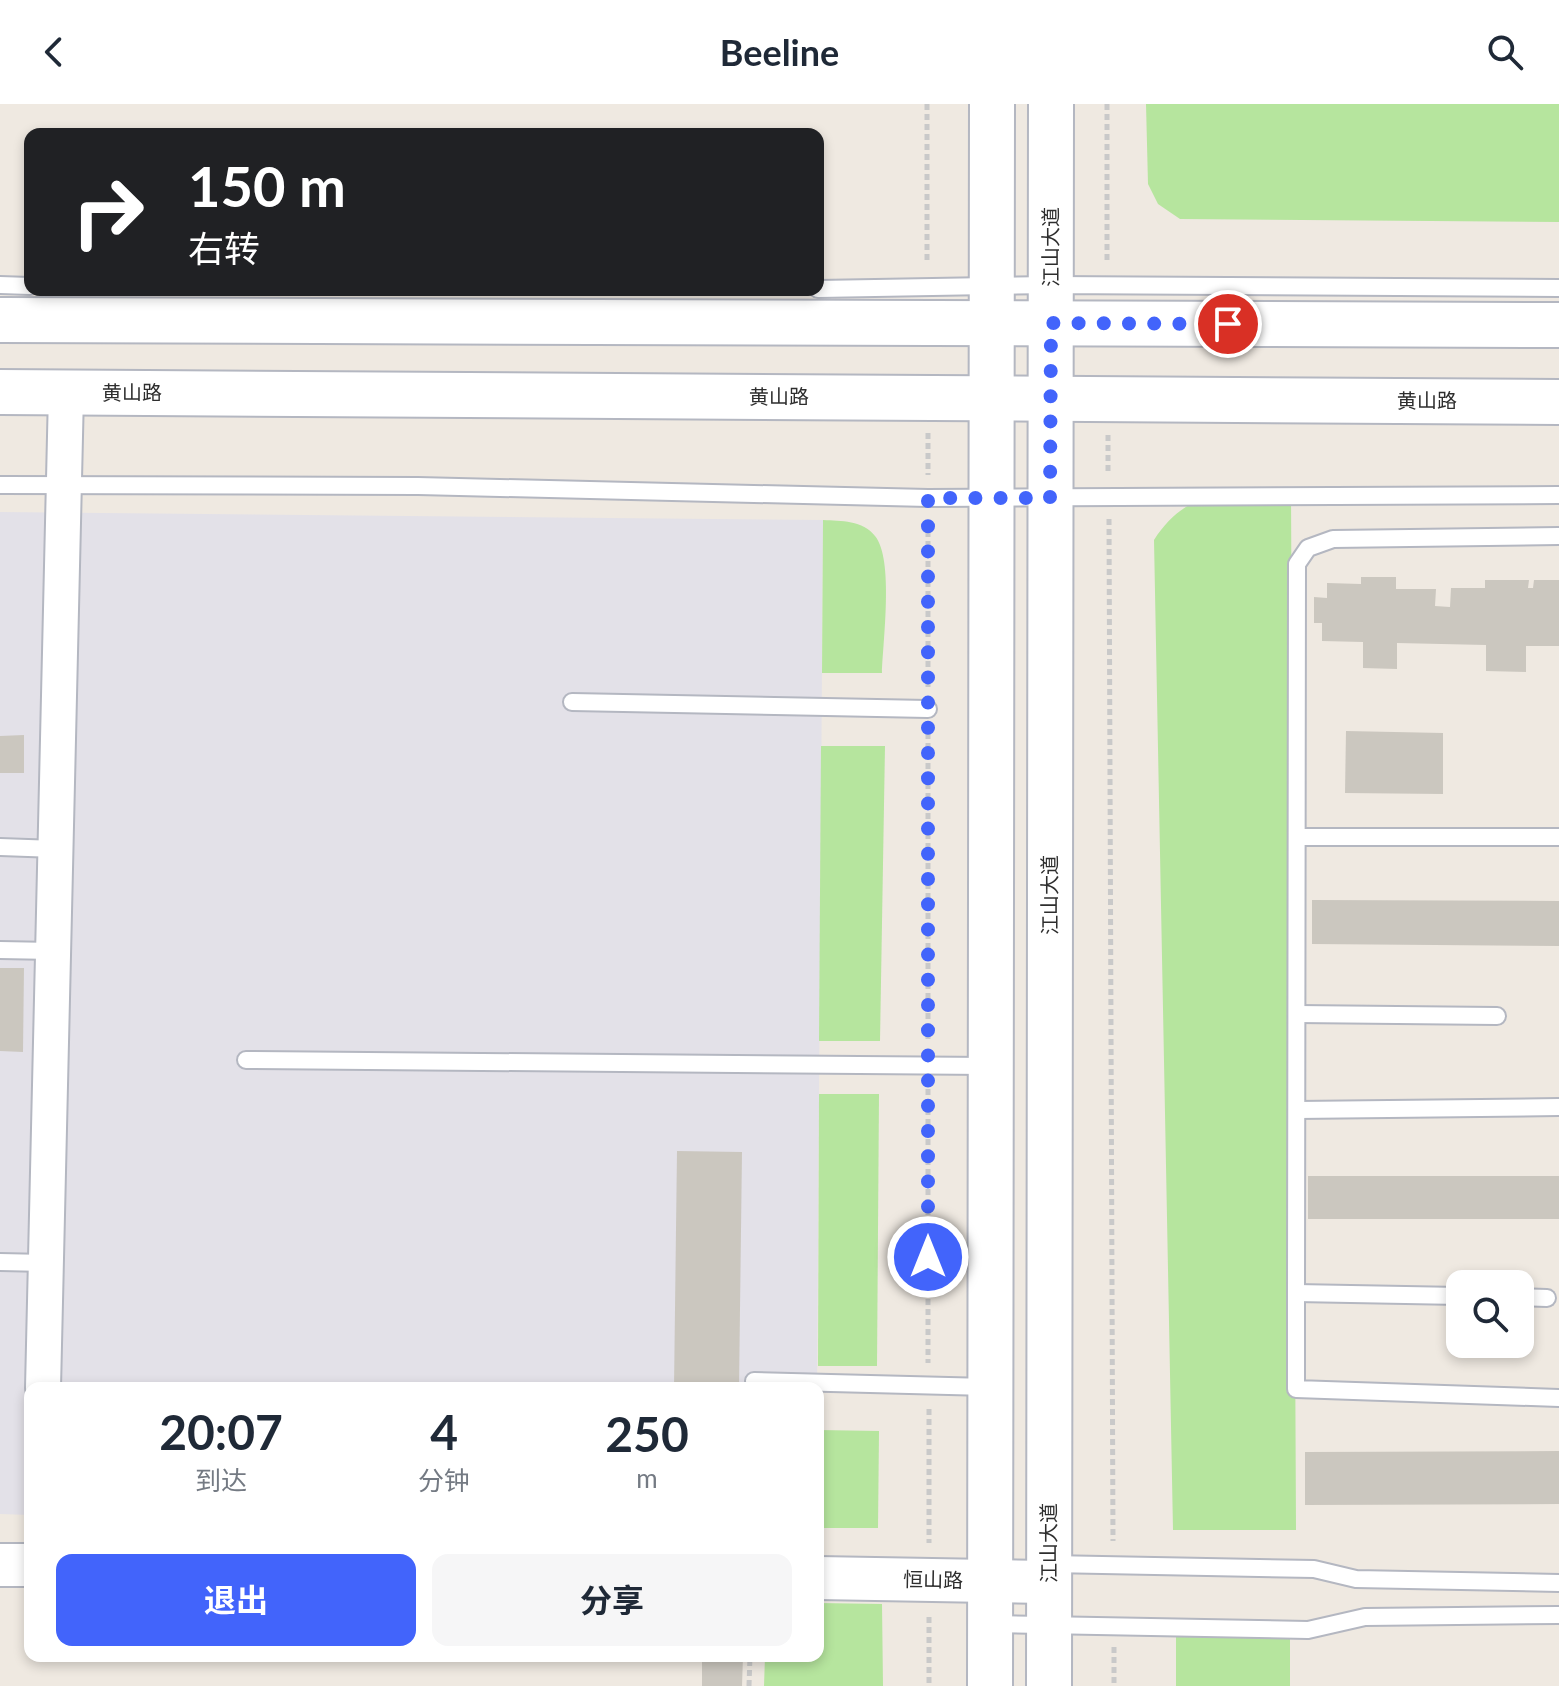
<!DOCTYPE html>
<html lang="zh">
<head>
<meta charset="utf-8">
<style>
	:root { --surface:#fff; --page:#f6f6f7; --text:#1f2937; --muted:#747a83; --accent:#4264fb }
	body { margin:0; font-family:Lato,"Noto Sans SC",sans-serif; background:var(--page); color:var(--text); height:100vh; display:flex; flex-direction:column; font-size:30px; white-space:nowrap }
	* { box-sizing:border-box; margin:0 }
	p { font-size:26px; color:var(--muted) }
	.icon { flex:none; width:44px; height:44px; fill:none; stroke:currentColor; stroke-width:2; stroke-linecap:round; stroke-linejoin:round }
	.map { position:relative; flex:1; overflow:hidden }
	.panel { position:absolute; left:24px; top:1278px; width:800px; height:280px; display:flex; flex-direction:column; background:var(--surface); border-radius:16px; box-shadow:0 4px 12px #0003 }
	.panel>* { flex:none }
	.guide { position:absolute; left:24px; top:24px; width:800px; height:168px; border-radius:16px; box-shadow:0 4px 12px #0003; background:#202124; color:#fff; overflow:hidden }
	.fabs { position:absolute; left:1446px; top:1166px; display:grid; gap:16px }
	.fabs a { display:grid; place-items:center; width:88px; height:88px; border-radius:16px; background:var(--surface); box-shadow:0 4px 12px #0003; font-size:40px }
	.pin { position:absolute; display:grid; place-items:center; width:68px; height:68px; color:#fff; margin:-34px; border:4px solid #fff; border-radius:50%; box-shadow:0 2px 8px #0007 }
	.me { position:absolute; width:88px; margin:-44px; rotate:0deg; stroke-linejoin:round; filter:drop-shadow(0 0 6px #0008) }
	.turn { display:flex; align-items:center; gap:28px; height:168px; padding:0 32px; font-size:36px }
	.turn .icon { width:104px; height:104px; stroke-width:2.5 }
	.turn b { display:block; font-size:56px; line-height:68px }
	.eta { display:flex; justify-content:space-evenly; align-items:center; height:136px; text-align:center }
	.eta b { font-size:48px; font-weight:700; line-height:56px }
	.cta { display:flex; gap:16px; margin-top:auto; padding:16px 32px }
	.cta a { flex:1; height:92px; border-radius:16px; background:var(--accent); color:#fff; font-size:32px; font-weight:700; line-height:92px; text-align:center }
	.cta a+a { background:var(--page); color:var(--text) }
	header { display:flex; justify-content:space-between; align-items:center; height:104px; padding:0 32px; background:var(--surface); font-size:36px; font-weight:700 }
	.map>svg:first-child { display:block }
</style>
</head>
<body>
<header><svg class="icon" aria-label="back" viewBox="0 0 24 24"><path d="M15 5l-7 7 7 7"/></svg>Beeline<svg class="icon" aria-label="search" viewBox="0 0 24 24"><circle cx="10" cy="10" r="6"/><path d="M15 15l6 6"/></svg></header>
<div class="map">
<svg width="1559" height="1582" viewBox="0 0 1559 1582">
	<rect width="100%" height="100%" fill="#efe9e1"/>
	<polygon fill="#e3e1e8" points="0,408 823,416 817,1284 30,1284 30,1411 0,1410"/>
	<g fill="#b6e59e">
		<polygon points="1146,0 1559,0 1559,118 1180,115 1158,100 1148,80"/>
		<path d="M1291 388 1296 1426H1173L1154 436C1189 381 1232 391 1291 388Z"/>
		<path d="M823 416C841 417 863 416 875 432 894 455 883 537 882 569H822Z"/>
		<polygon points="821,642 885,642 880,937 819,937"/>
		<polygon points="819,990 879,990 877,1262 818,1262"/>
		<polygon points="818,1326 879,1327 878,1424 818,1424"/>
		<polygon points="818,1499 882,1500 883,1582 764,1582 765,1552 818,1552"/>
		<rect x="1176" y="1533" width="114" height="49"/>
	</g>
	<g fill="#cbc7bf">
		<polygon points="1361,473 1396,473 1396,485 1436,485 1435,502 1450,503 1451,484 1485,484 1485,476 1529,476 1528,484 1533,484 1534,476 1559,476 1559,542 1526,542 1526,568 1486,567 1486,541 1397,539 1397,565 1363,564 1363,538 1322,537 1322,519 1314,519 1314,493 1327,494 1327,479 1361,480"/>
		<polygon points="1346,627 1443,629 1443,690 1345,689"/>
		<polygon points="24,631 24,669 0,669 0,632"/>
		<polygon points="1312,796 1559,797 1559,842 1312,840"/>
		<polygon points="0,864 24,864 23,948 0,947"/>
		<polygon points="677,1047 742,1048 739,1284 674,1284"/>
		<rect x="1308" y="1072" width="251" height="43"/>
		<polygon points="1559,1347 1559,1400 1305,1401 1305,1348"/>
		<polygon points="702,1552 743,1552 742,1582 702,1582"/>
	</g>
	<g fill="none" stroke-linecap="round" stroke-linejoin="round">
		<defs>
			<g id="service">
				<polyline points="0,181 30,182"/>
				<polyline points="818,185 1051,181 1559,184"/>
				<polyline points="0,381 418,382 928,394 1559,391"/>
				<polyline points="1559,432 1333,435 1308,444 1297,460 1296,1189 1296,1285 1559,1294"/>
				<polyline points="572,598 928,605"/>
				<polyline points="1298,733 1559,733"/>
				<polyline points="0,743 56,745"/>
				<polyline points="0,846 53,847"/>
				<polyline points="1297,910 1497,912"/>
				<polyline points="246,956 989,962"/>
				<polyline points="1297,1006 1559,1003"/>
				<polyline points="0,1158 46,1159"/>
				<polyline points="1296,1189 1460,1192"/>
				<polyline points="1520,1193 1547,1194"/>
				<polyline points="754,1277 988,1283"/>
				<polyline points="1050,1460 1314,1465 1356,1475 1559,1479"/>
				<polyline points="992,1520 1308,1526 1365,1513 1559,1511"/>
			</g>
			<polyline id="minor" points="43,1284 66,289"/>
			<g id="tertiary">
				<polyline points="0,1461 30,1461"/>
				<polyline points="818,1474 1049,1478"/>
			</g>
			<g id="secondary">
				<polyline points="0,216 1559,221"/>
				<polyline points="0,288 1559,298"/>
				<polyline points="990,1582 992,0"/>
				<polyline points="1049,1582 1051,0"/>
			</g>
		</defs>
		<use href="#service" stroke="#b4b7c1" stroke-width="20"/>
		<use href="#minor" stroke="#b4b7c1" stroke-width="38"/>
		<use href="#tertiary" stroke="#b4b7c1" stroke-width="46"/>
		<use href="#secondary" stroke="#b4b7c1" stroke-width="48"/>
		<g stroke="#c9c9c9" stroke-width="5" stroke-dasharray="6 4" stroke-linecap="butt">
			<polyline points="927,0 927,159"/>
			<polyline points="1107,0 1107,157"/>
			<polyline points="928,329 928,371"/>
			<polyline points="1108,331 1108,369"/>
			<polyline points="1109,415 1113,1437"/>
			<polyline points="928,417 928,583"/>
			<polyline points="928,629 928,939"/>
			<polyline points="928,985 928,1259"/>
			<polyline points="929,1305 929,1439"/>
			<polyline points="929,1513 929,1582"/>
			<polyline points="1114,1543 1114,1582"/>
			<polyline points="749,1582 750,1552"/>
		</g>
		<use href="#service" stroke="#fff" stroke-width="16"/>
		<use href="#minor" stroke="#fff" stroke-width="34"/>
		<use href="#tertiary" stroke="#fff" stroke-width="42"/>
		<use href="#secondary" stroke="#fff" stroke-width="44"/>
	</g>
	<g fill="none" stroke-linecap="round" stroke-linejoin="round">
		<polyline stroke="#4264fb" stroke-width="14" stroke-dasharray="0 25.2" points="928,1153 928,394 1050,394 1051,219 1228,220"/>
	</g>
	<g text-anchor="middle" stroke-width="7" stroke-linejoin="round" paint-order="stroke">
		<g font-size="20" fill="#2e2e2e" stroke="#fff">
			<text transform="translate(1051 143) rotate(-90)" y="7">江山大道</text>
			<text x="132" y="296">黄山路</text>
			<text x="779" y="300">黄山路</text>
			<text x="1427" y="304">黄山路</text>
			<text transform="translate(1050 791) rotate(-90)" y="7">江山大道</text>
			<text transform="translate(1049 1439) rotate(-90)" y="7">江山大道</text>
			<text transform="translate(933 1476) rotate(1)" y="7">恒山路</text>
		</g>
	</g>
</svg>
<div class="fabs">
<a><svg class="icon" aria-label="search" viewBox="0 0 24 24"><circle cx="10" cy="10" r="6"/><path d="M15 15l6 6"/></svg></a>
</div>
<div class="pin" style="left:1228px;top:220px;background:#d93025"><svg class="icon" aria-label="arrive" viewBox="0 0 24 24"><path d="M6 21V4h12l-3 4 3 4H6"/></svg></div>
<svg class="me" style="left:928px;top:1153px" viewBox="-20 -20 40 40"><circle r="17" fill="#4264fb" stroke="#fff" stroke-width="3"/><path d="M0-11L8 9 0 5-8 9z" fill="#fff"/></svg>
<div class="guide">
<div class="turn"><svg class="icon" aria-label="right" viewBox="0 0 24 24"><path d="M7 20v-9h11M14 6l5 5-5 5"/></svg><div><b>150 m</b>右转</div></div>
</div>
<section class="panel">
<div class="eta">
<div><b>20:07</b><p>到达</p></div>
<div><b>4</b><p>分钟</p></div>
<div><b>250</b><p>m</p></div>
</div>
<div class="cta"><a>退出</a><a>分享</a></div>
</section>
</div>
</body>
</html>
